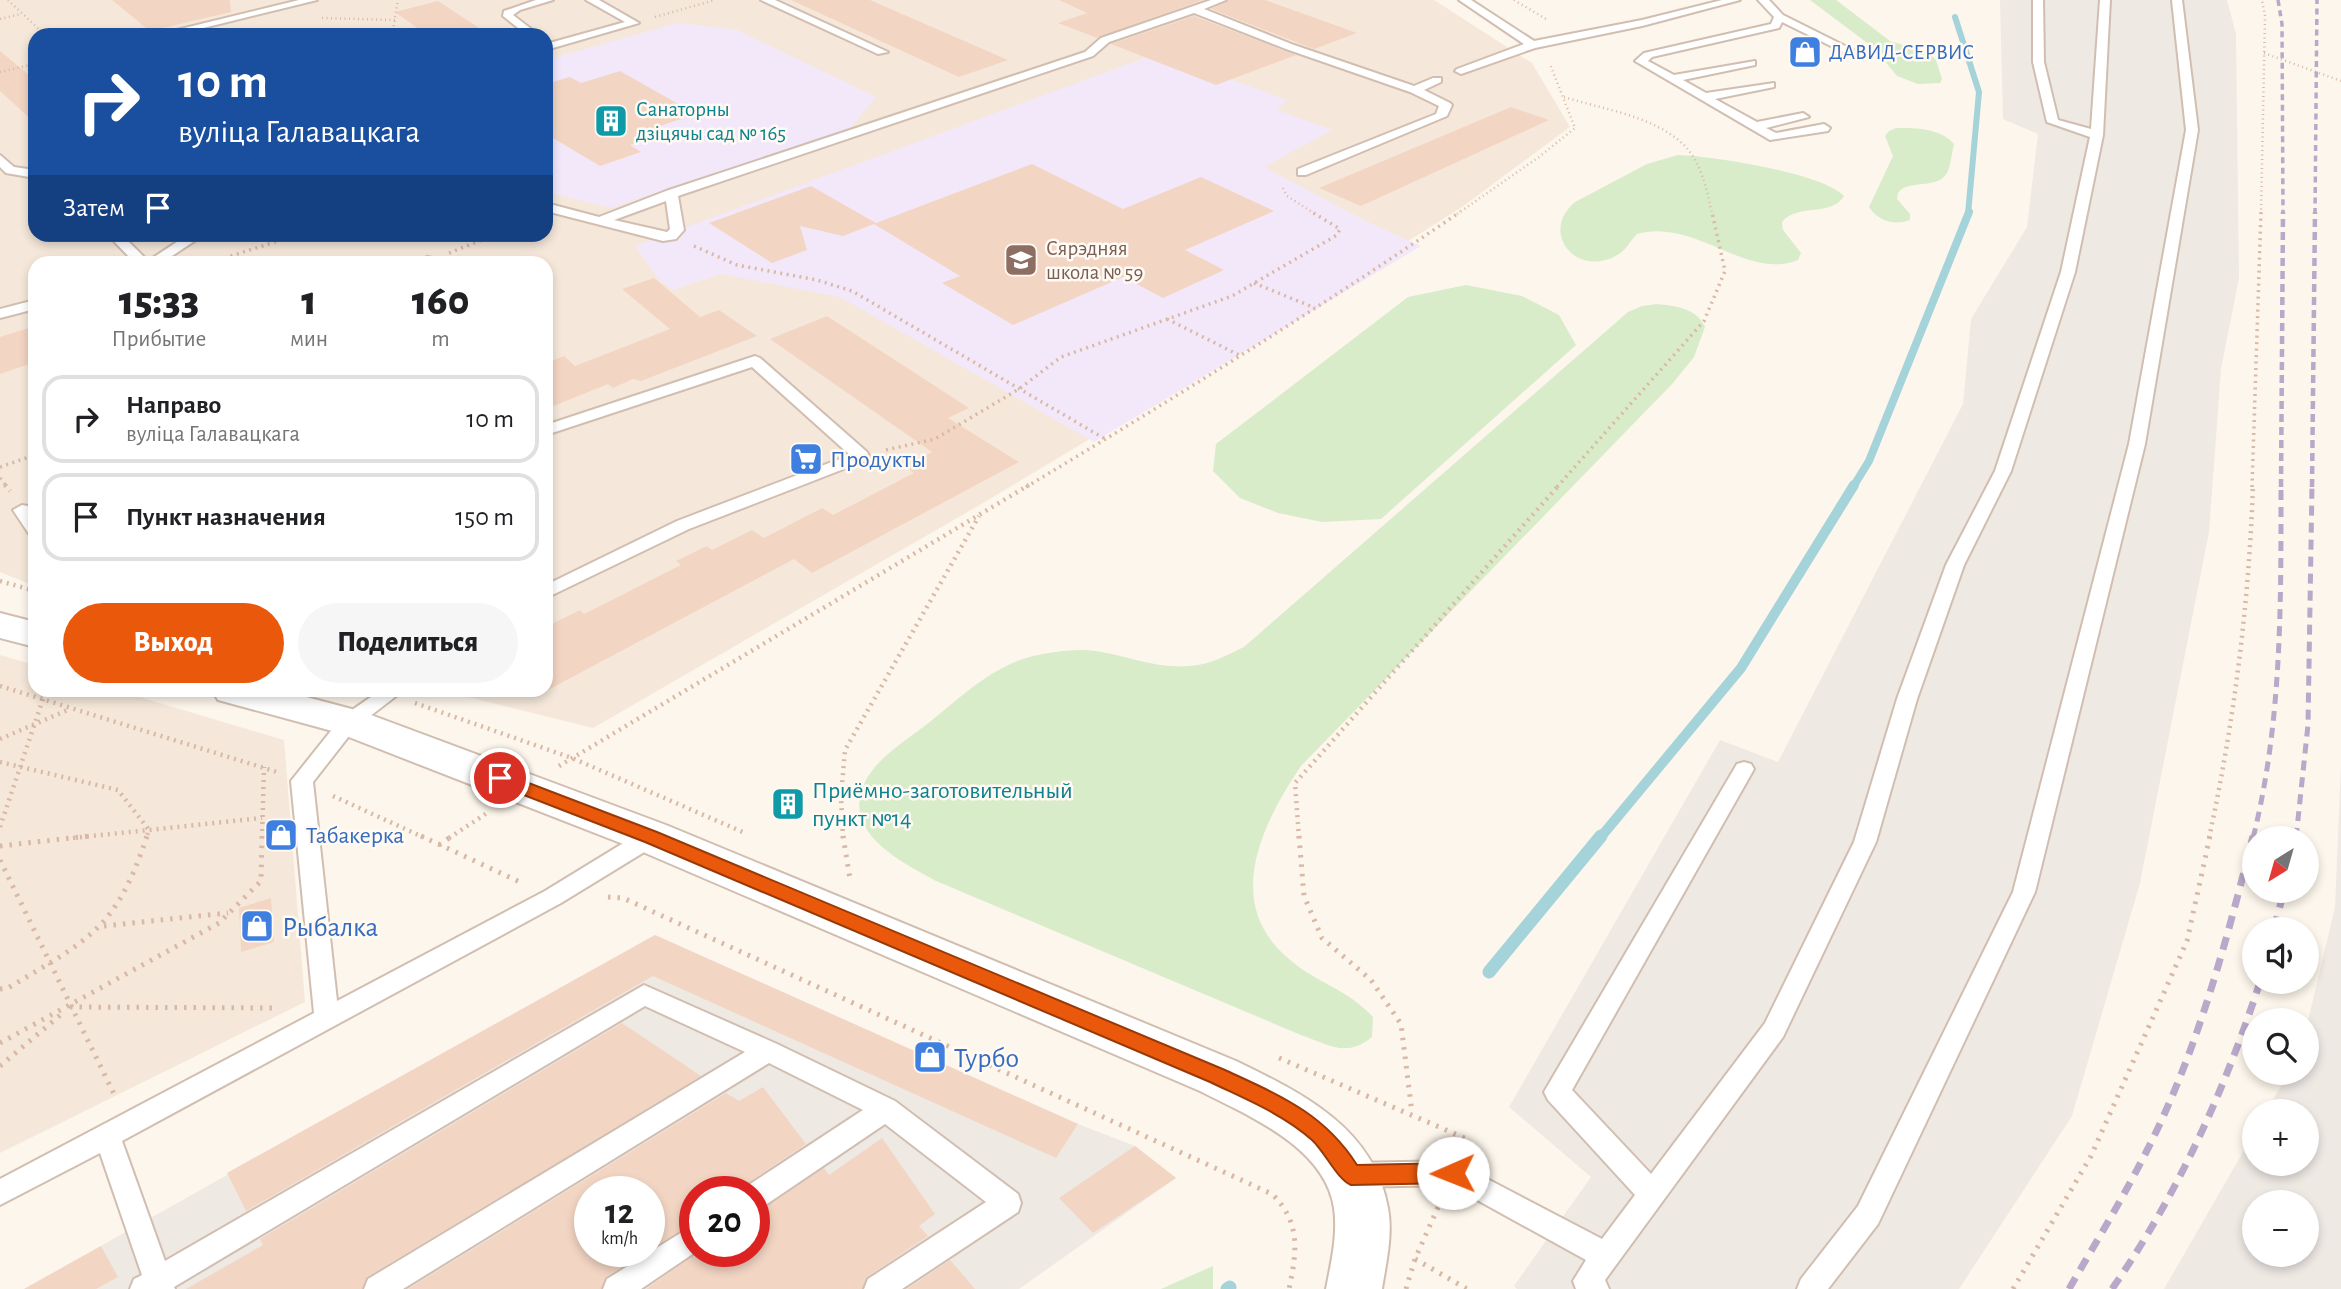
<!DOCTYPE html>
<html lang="ru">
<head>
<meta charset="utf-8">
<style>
	:root { --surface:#fff; --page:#f6f6f6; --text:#202124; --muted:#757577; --line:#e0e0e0; --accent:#ea580c }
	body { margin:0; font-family:"Alegreya Sans",sans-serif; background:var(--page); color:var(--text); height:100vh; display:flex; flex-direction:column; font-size:26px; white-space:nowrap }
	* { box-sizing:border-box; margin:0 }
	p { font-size:23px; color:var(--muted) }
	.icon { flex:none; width:38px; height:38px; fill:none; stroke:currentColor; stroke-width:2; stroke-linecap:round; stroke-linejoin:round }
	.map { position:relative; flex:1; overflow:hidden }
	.drawer { position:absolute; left:28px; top:256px; width:525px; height:441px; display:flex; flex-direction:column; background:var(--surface); border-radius:21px; box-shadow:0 4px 10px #0003 }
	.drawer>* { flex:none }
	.hud { position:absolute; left:28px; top:28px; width:525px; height:214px; border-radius:21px; box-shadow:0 4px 10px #0003; background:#1a4fa0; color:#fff; overflow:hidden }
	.needle { width:46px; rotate:217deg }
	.controls { position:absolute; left:2242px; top:826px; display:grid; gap:14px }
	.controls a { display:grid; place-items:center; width:77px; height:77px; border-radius:50%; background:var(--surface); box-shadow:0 4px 10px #0003; font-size:35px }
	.speed { position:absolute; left:574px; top:1176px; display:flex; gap:14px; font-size:35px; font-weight:700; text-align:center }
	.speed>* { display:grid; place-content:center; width:91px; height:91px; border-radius:50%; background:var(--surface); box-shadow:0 4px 10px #0003; line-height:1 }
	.speed small { font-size:18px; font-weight:400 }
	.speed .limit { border:10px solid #d22; background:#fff; color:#111 }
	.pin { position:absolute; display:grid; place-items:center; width:60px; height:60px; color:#fff; margin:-30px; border:4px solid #fff; border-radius:50%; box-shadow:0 2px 7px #0007 }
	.me { position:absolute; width:77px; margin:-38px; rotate:269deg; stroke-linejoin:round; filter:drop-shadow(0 0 5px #0008) }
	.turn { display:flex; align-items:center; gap:24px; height:147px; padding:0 35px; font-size:32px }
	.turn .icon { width:91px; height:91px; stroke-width:2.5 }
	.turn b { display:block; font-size:49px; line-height:60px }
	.then { display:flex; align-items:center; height:66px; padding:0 35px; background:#0003; gap:14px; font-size:26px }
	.eta { display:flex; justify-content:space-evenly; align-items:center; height:119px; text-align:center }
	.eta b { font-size:42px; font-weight:800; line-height:49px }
	.primary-button { display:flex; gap:14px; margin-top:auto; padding:14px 35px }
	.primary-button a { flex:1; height:80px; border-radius:42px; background:var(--accent); color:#fff; font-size:28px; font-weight:800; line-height:80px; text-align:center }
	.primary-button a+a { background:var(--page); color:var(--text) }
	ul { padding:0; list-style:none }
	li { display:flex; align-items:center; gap:21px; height:88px; margin:0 14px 10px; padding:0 21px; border:4px solid var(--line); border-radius:21px }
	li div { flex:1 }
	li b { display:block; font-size:26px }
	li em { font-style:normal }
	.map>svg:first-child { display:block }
</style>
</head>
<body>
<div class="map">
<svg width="2341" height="1289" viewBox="0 0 2341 1289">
	<rect width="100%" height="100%" fill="#fdf6ec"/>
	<g fill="#f5e8da" fill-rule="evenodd">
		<path d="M0 0H1434L1532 63 1570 127 1462 207 1203 371 983 503 593 728 440 690H546V262H35V586L0 572ZM35 35H546V234H35Z"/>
		<polygon points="0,655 35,665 35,690 116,690 284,740 305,1002 0,1153"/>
	</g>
	<g fill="#efe9e4" fill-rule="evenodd">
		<polygon points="2000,0 2227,0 2236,34 2239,278 2221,369 2209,532 2140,883 2072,1116 1959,1289 1517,1289 1514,1286 1591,1177 1509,1107 1720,740 1778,762 1963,404 1971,319 2027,227 2038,134 2003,119"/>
		<path d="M2341 764V1289H2164L2254 1133V1164H2306V1111H2266L2289 1073H2306L2307 1025 2335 907ZM2254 1202H2306V1255H2254Z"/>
		<path d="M655 935 1078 1124 1135 1146 1176 1178 1019 1289H24ZM590 1192H649V1251H590ZM695 1192H754V1251H695Z"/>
	</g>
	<g fill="#f3e8fa">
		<polygon points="678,23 737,30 876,97 850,128 611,208 546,192 546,60"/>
		<polygon points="1158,53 1287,100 1277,110 1332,130 1264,167 1370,223 1421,246 1094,442 840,297 721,274 673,290 658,279 635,246"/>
	</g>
	<g fill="#d8ecc9">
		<polygon points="1810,0 1836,0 1890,41 1929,53 1936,60 1942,79 1940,83 1918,84 1897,76 1874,48"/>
		<path d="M1896 128C1916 128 1940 128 1954 144 1952 152 1951 163 1948 171 1939 191 1909 178 1898 193L1897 199 1910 214V220C1894 226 1878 221 1869 207L1893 156 1885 136 1889 131Z"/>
		<path d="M1678 155C1711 156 1823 173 1844 196 1832 217 1797 203 1782 222L1783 230 1801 253 1798 260C1746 281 1696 218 1637 234 1630 241 1627 249 1619 254 1578 280 1538 233 1575 202L1647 164Z"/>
		<polygon points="1466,285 1522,296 1559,315 1576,345 1381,519 1322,522 1278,513 1240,498 1213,471 1216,444 1408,297"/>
		<path d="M1657 304C1676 306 1697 308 1705 327L1694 357 1673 383 1301 766C1262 824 1222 903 1289 959 1316 983 1346 988 1373 1017L1372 1037C1346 1058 1330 1045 1301 1035L936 881C901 862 840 832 865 782 877 757 910 738 931 721 962 696 993 666 1033 656 1052 652 1076 648 1096 651 1128 656 1157 669 1190 666 1209 665 1227 655 1244 647L1628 312 1642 306Z"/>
		<polygon points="1213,1266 1213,1289 1161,1289"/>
	</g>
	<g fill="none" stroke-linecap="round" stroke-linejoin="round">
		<polyline stroke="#a5d3da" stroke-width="6" points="1955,17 1979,92 1968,214"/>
		<polyline stroke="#a5d3da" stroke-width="8" points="1853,487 1869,461 1969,212"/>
		<polyline stroke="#a5d3da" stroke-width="10" points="1600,838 1741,668 1854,485"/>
		<g stroke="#a5d3da" stroke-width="13">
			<polyline points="1489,972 1601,836"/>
			<polyline points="1227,1289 1230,1287"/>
		</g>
	</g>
	<g fill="#f3d5c3">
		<polygon points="112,0 230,0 231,12 150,31"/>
		<polygon points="791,0 870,0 1008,60 959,77"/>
		<polygon points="1059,0 1203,0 1097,38 1058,23 1087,13"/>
		<polygon points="1228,0 1265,0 1357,33 1314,49 1211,9"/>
		<polygon points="438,1 490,35 427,35 395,12"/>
		<polygon points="1194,16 1285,51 1296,55 1216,85 1111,44"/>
		<polygon points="0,51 35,80 35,123 0,91"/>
		<polygon points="620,71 696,114 657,127 668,133 630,145 641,152 600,166 546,134 546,84 570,77 581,83"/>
		<polygon points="1511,107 1549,120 1361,206 1319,188"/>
		<polygon points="1032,164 1123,209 1201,177 1274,211 1185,250 1224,270 1163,298 1123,277 1013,325 942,283 960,276 874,224 843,236 800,226 807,250 772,263 709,223 811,186 876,223"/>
		<polygon points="654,278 700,317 719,310 757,336 641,381 633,379 613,388 608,384 546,409 546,363 564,356 575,366 670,329 622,289"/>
		<polygon points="827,316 969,408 948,418 1019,462 812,573 794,559 546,691 546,627 580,610 584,614 681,565 676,561 707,546 712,550 752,530 764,538 822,508 833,515 914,473 904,466 932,452 770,339"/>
		<polygon points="35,326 35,362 0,374 0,337"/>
		<polygon points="271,898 274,942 241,952 239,908"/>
		<polygon points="655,935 1078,1124 1056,1158 653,976 246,1211 227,1173"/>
		<polygon points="622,1023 701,1076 367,1277 362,1289 186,1289 263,1245 260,1239"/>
		<polygon points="763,1087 806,1144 743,1186 741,1192 695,1192 695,1222 649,1250 649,1192 590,1192 590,1251 646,1251 606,1277 601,1289 408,1289 726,1093 739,1101"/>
		<polygon points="882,1138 935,1214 919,1226 928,1236 867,1277 862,1289 646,1289 700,1251 754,1251 754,1211 765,1208 824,1168 829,1175"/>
		<polygon points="1135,1146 1176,1178 1093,1233 1059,1198"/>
		<polygon points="101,1246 118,1277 96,1289 24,1289"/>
		<polygon points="950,1260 975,1289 907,1289"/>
	</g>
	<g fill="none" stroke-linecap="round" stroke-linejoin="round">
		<defs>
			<g id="service">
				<polygon points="299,0 317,0 175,35 156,35"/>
				<polygon points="536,0 553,0 520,10 513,15 539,35 527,35 503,16 504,11"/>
				<polygon points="586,0 599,0 639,23 546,50 546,44 625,22"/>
				<polygon points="761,0 775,0 888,52 878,54"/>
				<path d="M1211 0H1226L1204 9 1294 45 1414 86 1433 78H1441V82L1424 90 1450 103 1452 105 1447 116 1306 175H1298V169L1436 114 1439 106 1410 92 1286 49 1194 13 1109 42 1093 56 678 196 684 230 676 239 663 241 546 211V203L599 217 666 191 1085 52 1101 38ZM666 201 670 229 667 232 614 220Z"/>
				<polygon points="1459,0 1471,0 1534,41 1642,20 1722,0 1740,0 1642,26 1535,48 1461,74 1455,71 1457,69 1524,44"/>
				<polygon points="1758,0 1769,0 1783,15 1855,51 1845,53 1782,22 1779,28 1652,57 1648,61 1674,75 1755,61 1755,65 1683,80 1706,93 1774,83 1774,87 1715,99 1757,122 1803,113 1809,117 1766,128 1776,133 1824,124 1830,128 1828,131 1770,140 1635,61 1644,53 1771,24 1774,17"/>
				<polygon points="2033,0 2043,0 2044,62 2058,120 2091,129 2100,0 2110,0 2103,135 2075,272 2011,471 1964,565 1917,699 1876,842 1783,1037 1605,1280 1609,1289 1576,1289 1573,1281 1586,1260 1450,1185 1352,1187 1343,1184 1339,1175 1343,1166 1352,1163 1453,1161 1602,1239 1635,1195 1548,1100 1544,1092 1737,764 1744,762 1751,764 1754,769 1572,1090 1651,1174 1765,1023 1854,842 1897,699 1946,565 1995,471 2061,272 2090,137 2047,122 2033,62"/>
				<polygon points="2172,0 2182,0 2198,130 2145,444 2035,892 1878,1224 1828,1289 1797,1289 1801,1279 1858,1206 2013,892 2129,444 2186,130"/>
				<polygon points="0,155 14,167 35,170 35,178 6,173 0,167"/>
				<polygon points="107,234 121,234 148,261 189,234 205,234 163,262 134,262"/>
				<polygon points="427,257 432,258 433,262 415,262"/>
				<polygon points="35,300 35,309 0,318 0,309"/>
				<polygon points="755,356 760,358 867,452 869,456 867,460 689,529 546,598 546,585 677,521 850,455 752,367 546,435 546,425"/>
				<polygon points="22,505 28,506 35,517 35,535 29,534 13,510"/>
				<polygon points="381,690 404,690 356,727 313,782 337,1001 545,891 643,831 651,829 659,831 662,837 659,843 561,903 122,1141 165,1261 644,985 777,1044 895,1101 1018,1194 1021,1203 1018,1212 902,1289 864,1289 868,1279 986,1202 885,1124 764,1206 754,1209 754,1192 743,1192 744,1188 863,1110 769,1063 403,1289 364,1289 368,1279 745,1052 645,1006 174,1287 175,1289 130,1289 134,1279 142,1275 100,1153 0,1205 0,1179 314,1013 291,781 342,717"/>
				<polygon points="695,1224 695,1251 697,1251 641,1289 603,1289 607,1279"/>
			</g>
			<g id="tertiary">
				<polygon points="0,613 35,622 35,647 0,638"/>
				<path d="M212 690H280L363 712 666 825 1236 1061C1302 1093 1374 1128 1388 1208 1393 1235 1386 1263 1382 1289H1326C1331 1263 1338 1235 1334 1208 1325 1147 1249 1116 1200 1091L636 849 336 732 218 700Z"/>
			</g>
		</defs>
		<use href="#service" stroke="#d1beb0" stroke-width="4"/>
		<use href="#tertiary" stroke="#d1beb0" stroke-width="4"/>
		<g stroke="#d9b8a5" stroke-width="2.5" stroke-dasharray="1 3.5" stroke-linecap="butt">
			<polyline points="8,0 45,35"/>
			<polyline points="1514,0 1546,19"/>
			<polyline points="655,17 715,0"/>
			<polyline points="322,18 395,20"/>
			<polyline points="0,19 21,14"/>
			<polyline points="392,35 398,0"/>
			<polyline points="2264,53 2341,81"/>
			<polyline points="0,72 35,64"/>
			<path d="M1564 97C1602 109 1654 116 1684 145 1701 162 1707 190 1712 214"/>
			<polyline points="1283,188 1287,196 1315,214"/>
			<polyline points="1457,214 1539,157 1575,128 1550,64"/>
			<polyline points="2261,214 2265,16 2262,0"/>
		</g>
		<g stroke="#d9b8a5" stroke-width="3.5" stroke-dasharray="2 4.5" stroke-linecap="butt">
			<polyline points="694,246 737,265 817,280 852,291 1107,440"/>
			<polyline points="449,253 497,234"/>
			<polyline points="212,262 300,234"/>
			<polyline points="1254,283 1315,308"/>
			<polyline points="1167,319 1241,356"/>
			<polyline points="886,450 935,439 1019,389 1061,357 1232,296 1337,235 1340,229 1312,212"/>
			<polyline points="0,467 35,455"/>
			<polyline points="0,478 7,487"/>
			<path d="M1026 487C1173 399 1318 309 1460 212"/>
			<polyline points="1557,487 1704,321 1725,271 1712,212"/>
			<polyline points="2252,487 2261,212"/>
		</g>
		<g stroke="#d9b8a5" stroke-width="4.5" stroke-dasharray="2 5" stroke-linecap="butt">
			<polyline points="5,485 10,491"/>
			<polyline points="0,581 35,591"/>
			<polyline points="0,686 277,772"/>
			<polyline points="415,703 572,758 745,833"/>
			<polyline points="0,739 70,709"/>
			<polyline points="0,762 118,790 149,830 146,838"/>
			<polyline points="559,766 1029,485"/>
			<polyline points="333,796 425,838"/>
			<polyline points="0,827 43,699"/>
			<polyline points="73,838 262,818"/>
			<polyline points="262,838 264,767"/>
			<polyline points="449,838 487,813"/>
			<polyline points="843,838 841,796 845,750 979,516"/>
			<polyline points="1299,838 1295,783 1559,485"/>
			<path d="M2209 838C2234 723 2249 603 2253 485"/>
		</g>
		<g stroke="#d9b8a5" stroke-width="5" stroke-dasharray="2.5 7" stroke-linecap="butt">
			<polyline points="421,836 522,883"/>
			<polyline points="843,836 850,879"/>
			<polyline points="1299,836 1304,896 1322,938 1371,980 1401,1024 1412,1113"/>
			<polyline points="439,845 452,836"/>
			<polyline points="0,846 89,836"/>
			<polyline points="0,860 115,1096"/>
			<path d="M608 897 623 898 1272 1194C1301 1222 1297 1252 1289 1289"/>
			<polyline points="104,926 228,913"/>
			<path d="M0 989 8 988C88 940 116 930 147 836"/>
			<polyline points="70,1007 276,1008"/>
			<polyline points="0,1043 219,923 261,881 262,836"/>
			<polyline points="1279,1058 1467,1139 1464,1146"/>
			<polyline points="0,1066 64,1012"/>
			<polyline points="1415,1259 1467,1289"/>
			<polyline points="1406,1289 1415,1259 1439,1205"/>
			<polyline points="2013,1289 2091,1156 2187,941 2210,836"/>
		</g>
		<use href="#service" fill="#fff" fill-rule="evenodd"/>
		<use href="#tertiary" fill="#fff" fill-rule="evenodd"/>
		<g stroke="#b9a8c9" stroke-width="3.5" stroke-dasharray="6 4.5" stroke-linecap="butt">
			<polyline points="2278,0 2282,24 2283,214"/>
			<polyline points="2315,214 2317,0"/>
		</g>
		<g stroke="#b9a8c9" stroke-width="4.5" stroke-dasharray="8 5" stroke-linecap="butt">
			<polyline points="2281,487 2283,212"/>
			<polyline points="2312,487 2315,212"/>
		</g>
		<g stroke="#b9a8c9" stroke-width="5" stroke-dasharray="10 7" stroke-linecap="butt">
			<path d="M2253 838C2282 723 2281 604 2281 485"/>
			<polyline points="2296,838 2308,725 2312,485"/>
		</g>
		<g stroke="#b9a8c9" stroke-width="7" stroke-dasharray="13 9" stroke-linecap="butt">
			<polyline points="2274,929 2284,891"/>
			<path d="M2069 1289C2099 1237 2131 1185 2157 1130 2201 1037 2228 936 2253 836"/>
			<path d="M2112 1289C2178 1194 2224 1092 2260 982"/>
		</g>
	</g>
	<path fill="#ea580c" stroke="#983908" stroke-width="2" d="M500 772 657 832 1225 1070C1279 1095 1324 1113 1357 1165L1453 1163 1461 1166 1464 1173 1461 1180 1453 1183 1351 1185C1337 1179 1325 1152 1312 1140 1283 1114 1245 1099 1210 1082L645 842 493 783 491 778 493 774Z"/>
	<defs>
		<symbol id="shop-square" viewBox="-11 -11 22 22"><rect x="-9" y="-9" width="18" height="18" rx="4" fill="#3f7fe0" stroke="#fffaf3"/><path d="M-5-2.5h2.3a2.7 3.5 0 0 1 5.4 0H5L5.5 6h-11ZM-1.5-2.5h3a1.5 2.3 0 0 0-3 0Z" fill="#fff"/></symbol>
		<symbol id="building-square" viewBox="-11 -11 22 22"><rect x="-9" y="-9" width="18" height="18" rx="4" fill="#0f9aa8" stroke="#fffaf3"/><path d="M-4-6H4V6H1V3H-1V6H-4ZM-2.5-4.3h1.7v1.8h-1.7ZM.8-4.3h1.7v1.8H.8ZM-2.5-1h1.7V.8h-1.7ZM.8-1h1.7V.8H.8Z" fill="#fff"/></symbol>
		<symbol id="school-square" viewBox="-11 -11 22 22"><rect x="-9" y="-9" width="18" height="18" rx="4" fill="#8d6e63" stroke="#fffaf3"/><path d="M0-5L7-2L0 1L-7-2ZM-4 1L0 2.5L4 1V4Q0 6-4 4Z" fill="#fff"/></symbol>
		<symbol id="supermarket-square" viewBox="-11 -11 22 22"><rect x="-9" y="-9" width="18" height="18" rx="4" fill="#3f7fe0" stroke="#fffaf3"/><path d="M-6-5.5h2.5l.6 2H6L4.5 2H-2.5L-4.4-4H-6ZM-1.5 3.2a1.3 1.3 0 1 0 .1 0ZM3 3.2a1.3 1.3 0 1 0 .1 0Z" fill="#fff"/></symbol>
	</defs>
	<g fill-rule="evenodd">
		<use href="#shop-square" x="1786" y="33" width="38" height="38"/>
		<use href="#building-square" x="592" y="102" width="38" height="38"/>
		<use href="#school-square" x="1002" y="241" width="38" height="38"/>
		<use href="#supermarket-square" x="787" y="440" width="38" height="38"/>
		<use href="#building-square" x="769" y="785" width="38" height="38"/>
		<use href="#shop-square" x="262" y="816" width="38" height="38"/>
		<use href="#shop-square" x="238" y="907" width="38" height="38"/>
		<use href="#shop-square" x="911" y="1038" width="38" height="38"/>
	</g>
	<g text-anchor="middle" stroke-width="5" stroke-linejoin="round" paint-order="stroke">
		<g font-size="21" fill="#366cbe" stroke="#fffaf3" text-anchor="start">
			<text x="1829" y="59">ДАВИД-СЕРВИС</text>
		</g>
		<g font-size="21" fill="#0d838f" stroke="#fffaf3" text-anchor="start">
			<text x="636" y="116">Санаторны<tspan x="636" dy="24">дзіцячы сад № 165</tspan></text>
		</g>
		<g font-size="21" fill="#785e54" stroke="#fffaf3" text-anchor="start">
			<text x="1046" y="255">Сярэдняя<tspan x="1046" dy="24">школа № 59</tspan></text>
		</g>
		<g font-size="24" fill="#366cbe" stroke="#fffaf3" text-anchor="start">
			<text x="830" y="467">Продукты</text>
			<text x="306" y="843">Табакерка</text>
		</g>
		<g font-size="24" fill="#0d838f" stroke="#fffaf3" text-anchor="start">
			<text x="812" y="798">Приёмно-заготовительный<tspan x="812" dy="28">пункт №14</tspan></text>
		</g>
		<g font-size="28" fill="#366cbe" stroke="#fffaf3" text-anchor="start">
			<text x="282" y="936">Рыбалка</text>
			<text x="954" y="1067">Турбо</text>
		</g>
	</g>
</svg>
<div class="controls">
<a><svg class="needle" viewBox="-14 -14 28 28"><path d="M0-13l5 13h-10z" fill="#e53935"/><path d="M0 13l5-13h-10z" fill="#757577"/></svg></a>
<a><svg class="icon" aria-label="sound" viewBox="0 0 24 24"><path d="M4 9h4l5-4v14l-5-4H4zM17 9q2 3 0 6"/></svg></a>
<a><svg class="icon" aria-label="search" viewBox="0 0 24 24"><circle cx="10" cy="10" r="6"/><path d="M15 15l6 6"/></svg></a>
<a>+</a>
<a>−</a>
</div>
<div class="speed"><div>12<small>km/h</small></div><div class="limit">20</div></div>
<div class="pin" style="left:500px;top:778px;background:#d93025"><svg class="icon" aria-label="arrive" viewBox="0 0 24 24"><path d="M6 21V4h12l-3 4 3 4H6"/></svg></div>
<svg class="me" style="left:1453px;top:1173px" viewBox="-20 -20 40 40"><circle r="19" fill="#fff"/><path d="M0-13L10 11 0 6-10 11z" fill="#ea580c"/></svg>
<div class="hud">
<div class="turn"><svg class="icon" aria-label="right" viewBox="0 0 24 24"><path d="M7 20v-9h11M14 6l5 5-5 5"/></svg><div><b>10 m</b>вуліца Галавацкага</div></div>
<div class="then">Затем<svg class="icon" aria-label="arrive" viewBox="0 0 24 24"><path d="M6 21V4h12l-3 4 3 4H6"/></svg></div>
</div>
<section class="drawer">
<div class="eta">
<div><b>15:33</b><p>Прибытие</p></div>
<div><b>1</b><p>мин</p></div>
<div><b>160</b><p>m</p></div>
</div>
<ul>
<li><svg class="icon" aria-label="right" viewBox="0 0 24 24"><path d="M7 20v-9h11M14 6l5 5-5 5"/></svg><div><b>Направо</b><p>вуліца Галавацкага</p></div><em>10 m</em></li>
<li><svg class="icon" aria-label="arrive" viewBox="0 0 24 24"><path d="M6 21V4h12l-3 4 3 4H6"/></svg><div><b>Пункт назначения</b></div><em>150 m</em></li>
</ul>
<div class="primary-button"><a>Выход</a><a>Поделиться</a></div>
</section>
</div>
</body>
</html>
